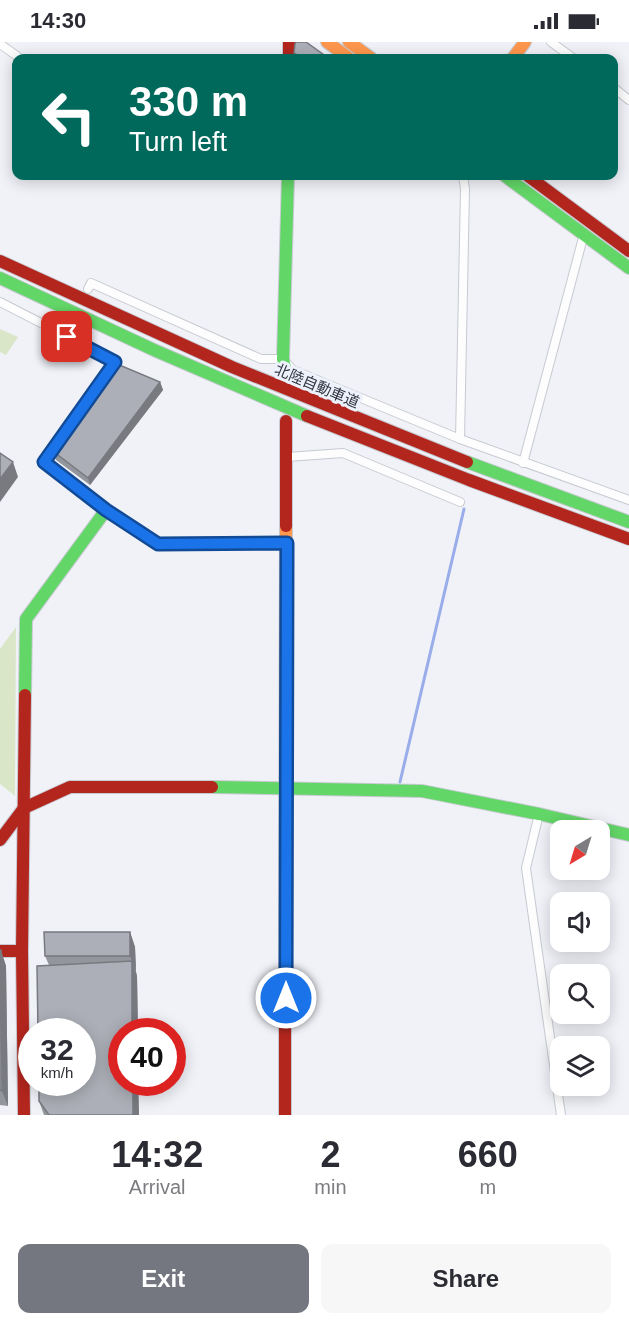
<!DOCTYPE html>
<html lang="en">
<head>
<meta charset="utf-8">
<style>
	:root { --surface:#fff; --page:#f7f7f7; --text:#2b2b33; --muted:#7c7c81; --accent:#747780 }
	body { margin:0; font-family:Arial,"Noto Sans JP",sans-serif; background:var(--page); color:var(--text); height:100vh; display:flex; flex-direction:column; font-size:22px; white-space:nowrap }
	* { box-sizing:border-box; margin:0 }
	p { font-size:20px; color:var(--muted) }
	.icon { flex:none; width:33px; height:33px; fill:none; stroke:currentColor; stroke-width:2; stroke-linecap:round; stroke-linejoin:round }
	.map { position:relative; height:1073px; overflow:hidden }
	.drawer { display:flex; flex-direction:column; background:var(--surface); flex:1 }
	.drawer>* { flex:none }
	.guide { position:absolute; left:12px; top:12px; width:606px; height:126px; border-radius:12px; box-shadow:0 3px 15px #0003; background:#00695c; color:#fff; overflow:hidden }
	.needle { width:39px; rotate:218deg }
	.buttons { position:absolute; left:550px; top:778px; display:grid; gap:12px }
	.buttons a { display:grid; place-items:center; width:60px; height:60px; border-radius:12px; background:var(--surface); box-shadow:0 3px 15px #0003; font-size:30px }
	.speed { position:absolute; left:18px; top:976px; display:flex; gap:12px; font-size:30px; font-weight:700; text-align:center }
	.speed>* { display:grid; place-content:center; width:78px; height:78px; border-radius:50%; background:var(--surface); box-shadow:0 3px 15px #0003; line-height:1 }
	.speed small { font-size:15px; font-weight:400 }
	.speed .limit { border:9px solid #d22; background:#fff; color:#111 }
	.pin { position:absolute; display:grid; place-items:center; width:51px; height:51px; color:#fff; margin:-26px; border-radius:12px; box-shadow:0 3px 9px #0006 }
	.me { position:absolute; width:66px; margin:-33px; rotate:0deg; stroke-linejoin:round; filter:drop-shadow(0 0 4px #0008) }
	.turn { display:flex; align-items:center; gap:21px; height:126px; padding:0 18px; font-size:27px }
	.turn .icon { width:78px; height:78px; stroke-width:2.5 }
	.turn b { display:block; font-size:42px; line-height:51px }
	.eta { display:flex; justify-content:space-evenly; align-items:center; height:102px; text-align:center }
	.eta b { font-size:36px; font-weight:700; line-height:42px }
	.primary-button { display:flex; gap:12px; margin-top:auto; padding:12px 18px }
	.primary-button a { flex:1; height:69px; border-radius:12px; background:var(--accent); color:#fff; font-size:24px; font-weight:700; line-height:69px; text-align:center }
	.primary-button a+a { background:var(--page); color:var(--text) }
	.status { display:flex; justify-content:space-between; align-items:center; height:42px; padding:0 30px; background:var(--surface); direction:ltr }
	.status svg { height:16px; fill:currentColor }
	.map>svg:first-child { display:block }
</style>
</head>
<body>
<div class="status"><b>14:30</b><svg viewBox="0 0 49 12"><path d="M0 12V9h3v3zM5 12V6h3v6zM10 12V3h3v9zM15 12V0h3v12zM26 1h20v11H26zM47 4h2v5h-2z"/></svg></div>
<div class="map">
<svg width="629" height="1073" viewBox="0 0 629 1073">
	<rect width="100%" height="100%" fill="#f0f2f8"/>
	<g fill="#dae6c8">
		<polygon points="0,287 18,295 6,313 0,310"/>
		<polygon points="16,585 15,754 0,742 0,607"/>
	</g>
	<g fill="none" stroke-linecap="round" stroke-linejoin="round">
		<polyline stroke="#98ade9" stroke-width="3" points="400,740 464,467"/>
		<polyline stroke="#caccd3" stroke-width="8" stroke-dasharray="8 4" stroke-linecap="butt" points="71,286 78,270"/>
		<defs>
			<polyline id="lane" points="106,468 44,420 115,320"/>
			<g id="street">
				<polyline points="551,0 573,16"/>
				<polyline points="0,2 17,14"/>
				<polyline points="614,46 629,58"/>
				<polyline points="88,247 91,241 261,317 283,317 293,328 460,397 629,458"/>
				<polyline points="0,260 115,319"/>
				<polyline points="460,397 465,147 463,134"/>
				<polyline points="287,415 343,411 460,460"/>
				<polyline points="523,421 584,192"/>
				<polyline points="539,772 526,826 561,1073"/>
			</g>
			<g id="fast">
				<polyline points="505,134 629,226"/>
				<polyline points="0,236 154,308 307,374"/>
				<polyline points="287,333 283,317 288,134"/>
				<polyline points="467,420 629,480"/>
				<polyline points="25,653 26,577 106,468 157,502 287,501"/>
				<polyline points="212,745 422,749 539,772 629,793"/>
			</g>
			<g id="slow">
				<polyline points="327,0 349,16"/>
				<polyline points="349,0 371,16"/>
				<polyline points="513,16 525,0"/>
				<polyline points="285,813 286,484"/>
			</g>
			<g id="jam">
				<polyline points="289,0 289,16"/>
				<polyline points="528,134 629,209"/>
				<polyline points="0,219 232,325 467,420"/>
				<polyline points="307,374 469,438 629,497"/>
				<polyline points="286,484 286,379"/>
				<polyline points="0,798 24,766 70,745 212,745"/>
				<polyline points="0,909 22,909"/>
				<polyline points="24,1073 22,909 25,653"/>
				<polyline points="285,1073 285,813"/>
			</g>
		</defs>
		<use href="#lane" stroke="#c7cad1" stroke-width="7"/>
		<use href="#street" stroke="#c7cad1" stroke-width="10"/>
		<use href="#fast" stroke="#c7cad1" stroke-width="14"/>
		<use href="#slow" stroke="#c7cad1" stroke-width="14"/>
		<use href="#jam" stroke="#c7cad1" stroke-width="14"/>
		<use href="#lane" stroke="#fdfdfe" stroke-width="4.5"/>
		<use href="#street" stroke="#fdfdfe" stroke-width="8"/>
		<use href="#fast" stroke="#63d668" stroke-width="12"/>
		<use href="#slow" stroke="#ff974d" stroke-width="12"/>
		<use href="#jam" stroke="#b3261e" stroke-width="12"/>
	</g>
	<g fill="#94969d">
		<polygon points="160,340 163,348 90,443 56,418 54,410"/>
		<polygon points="130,890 135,905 136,929 137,934 138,990 122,990 122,1041 138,1041 139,1073 44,1073 39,1059 49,923 45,914"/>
		<polygon points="0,908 6,924 8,1064 0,1063"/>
	</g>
	<g fill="#787a80">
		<polygon points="160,340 163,348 90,443 88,436"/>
		<polygon points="13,420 18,435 0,460 0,437"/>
		<polygon points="130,890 135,905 136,929 130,914"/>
		<polygon points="1,908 6,924 8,1064 2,1049"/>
		<polygon points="132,919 137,934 138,990 132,990"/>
		<polygon points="133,1041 138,1041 139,1073 133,1073"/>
	</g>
	<g fill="#acafb7" stroke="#787a80" stroke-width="1.5">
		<polygon points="296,0 306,0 327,15 326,16 302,16 294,11 295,2"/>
		<polygon points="117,322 160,340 88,436 54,410"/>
		<polygon points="0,411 13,420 0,437"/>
		<polygon points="44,890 130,890 130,914 45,914"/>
		<polygon points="0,908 1,908 2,1049 0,1048"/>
		<polygon points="132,919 132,990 122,990 122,1041 133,1041 133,1073 49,1073 39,1059 39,1041 82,1041 82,990 38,990 37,924"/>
	</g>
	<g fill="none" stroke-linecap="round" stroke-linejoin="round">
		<defs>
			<polyline id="route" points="67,295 115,320 44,420 106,468 158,502 287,501 286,956"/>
		</defs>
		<use href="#route" stroke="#114b97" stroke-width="15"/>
		<use href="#route" stroke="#1a73e8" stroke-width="10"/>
	</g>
	<g text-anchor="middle" stroke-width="6" stroke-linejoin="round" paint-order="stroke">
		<g font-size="15" fill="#31353f" stroke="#edf1fb">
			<text transform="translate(317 344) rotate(23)" y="5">北陸自動車道</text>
		</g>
	</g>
</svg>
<div class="buttons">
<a><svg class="needle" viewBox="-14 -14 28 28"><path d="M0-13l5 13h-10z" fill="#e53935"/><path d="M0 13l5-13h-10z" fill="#7c7c81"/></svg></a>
<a><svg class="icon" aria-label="sound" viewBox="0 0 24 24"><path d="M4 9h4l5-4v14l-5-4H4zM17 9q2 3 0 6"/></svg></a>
<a><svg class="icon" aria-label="search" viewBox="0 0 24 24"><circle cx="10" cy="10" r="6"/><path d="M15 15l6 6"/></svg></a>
<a><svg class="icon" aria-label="layers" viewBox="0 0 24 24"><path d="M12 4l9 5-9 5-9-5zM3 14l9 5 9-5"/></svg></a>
</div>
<div class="speed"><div>32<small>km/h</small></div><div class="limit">40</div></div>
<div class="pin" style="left:67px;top:295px;background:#d93025"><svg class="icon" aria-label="arrive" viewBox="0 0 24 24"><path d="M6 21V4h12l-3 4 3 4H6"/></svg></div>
<svg class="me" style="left:286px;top:956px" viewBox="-20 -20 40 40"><circle r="17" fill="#1a73e8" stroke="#fff" stroke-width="3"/><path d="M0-11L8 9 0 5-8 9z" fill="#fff"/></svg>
<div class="guide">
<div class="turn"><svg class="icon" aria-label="left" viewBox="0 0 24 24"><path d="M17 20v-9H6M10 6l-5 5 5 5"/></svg><div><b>330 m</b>Turn left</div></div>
</div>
</div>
<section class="drawer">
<div class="eta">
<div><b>14:32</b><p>Arrival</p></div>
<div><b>2</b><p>min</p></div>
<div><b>660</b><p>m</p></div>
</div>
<div class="primary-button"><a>Exit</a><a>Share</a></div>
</section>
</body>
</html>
